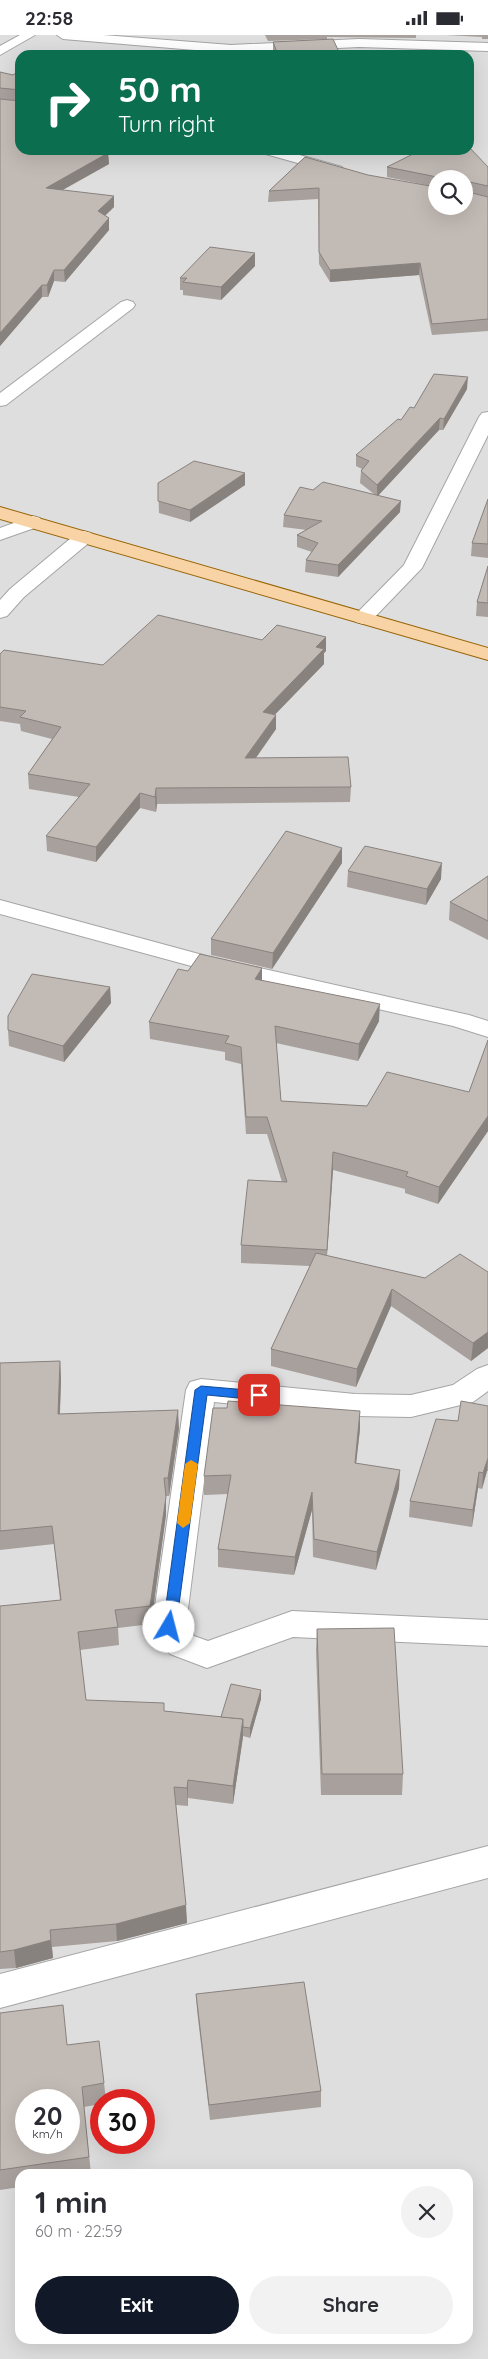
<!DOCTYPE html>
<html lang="en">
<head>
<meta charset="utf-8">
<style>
	:root { --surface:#fff; --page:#f2f2f3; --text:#2b2b33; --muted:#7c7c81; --accent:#111827 }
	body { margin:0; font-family:Quicksand,sans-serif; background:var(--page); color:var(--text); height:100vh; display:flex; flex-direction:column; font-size:19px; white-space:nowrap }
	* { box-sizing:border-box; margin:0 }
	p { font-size:16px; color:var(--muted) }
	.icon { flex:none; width:28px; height:28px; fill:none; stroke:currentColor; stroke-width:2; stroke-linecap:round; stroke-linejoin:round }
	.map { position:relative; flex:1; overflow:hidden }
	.sheet { position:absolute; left:15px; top:2134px; width:458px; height:175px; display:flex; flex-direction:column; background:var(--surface); border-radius:15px; box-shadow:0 5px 20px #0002 }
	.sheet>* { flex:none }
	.guide { position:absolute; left:15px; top:15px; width:459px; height:105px; border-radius:15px; box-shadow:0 5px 20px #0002; background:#0b6e4f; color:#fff; overflow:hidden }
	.controls { position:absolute; left:428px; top:135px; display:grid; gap:10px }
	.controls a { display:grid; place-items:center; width:45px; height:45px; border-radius:50%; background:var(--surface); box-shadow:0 5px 20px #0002; font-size:25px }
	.speed { position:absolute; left:15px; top:2054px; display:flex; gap:10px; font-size:25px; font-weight:700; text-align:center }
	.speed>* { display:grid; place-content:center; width:65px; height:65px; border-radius:50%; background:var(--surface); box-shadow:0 5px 20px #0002; line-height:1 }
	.speed small { font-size:12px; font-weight:400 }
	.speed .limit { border:8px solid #d22; background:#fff; color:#111 }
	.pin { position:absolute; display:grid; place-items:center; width:42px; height:42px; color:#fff; margin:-21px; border-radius:10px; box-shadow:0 2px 8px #0006 }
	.me { position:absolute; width:55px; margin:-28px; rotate:8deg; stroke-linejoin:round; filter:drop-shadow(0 0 4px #0008) }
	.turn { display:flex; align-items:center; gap:18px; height:105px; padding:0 20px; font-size:22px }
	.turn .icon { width:65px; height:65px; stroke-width:2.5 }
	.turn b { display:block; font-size:35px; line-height:42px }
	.round { display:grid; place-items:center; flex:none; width:52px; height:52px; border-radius:26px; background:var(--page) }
	.summary { display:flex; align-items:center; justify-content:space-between; height:85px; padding:0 20px }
	h1 { font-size:30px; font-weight:800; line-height:38px }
	.action { display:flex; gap:10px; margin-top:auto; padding:10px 20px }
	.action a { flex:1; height:58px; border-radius:30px; background:var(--accent); color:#fff; font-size:20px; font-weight:800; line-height:58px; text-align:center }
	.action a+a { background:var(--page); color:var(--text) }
	.status { display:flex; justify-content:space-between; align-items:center; height:35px; padding:0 25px; background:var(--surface); direction:ltr }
	.status svg { height:14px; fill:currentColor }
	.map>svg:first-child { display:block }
</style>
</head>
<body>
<div class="status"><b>22:58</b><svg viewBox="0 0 49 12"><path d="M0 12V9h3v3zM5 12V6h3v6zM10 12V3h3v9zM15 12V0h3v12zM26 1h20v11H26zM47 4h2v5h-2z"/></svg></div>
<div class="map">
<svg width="488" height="2324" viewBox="0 0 488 2324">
	<rect width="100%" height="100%" fill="#f1eee8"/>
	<path fill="#dfdede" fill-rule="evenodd" d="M0 0H488V2324H0ZM20 20H469V115H20ZM436 144H464V171H436ZM26 2065H69V2108H26ZM101 2065H144V2108H101ZM20 2139H468V2304H20Z"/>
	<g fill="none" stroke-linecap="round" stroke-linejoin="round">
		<defs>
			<g id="minor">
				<polygon points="20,0 35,0 0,20 0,11"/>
				<polygon points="57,0 103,0 231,10 359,4 488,8 488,16 359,12 231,18 63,4"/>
				<polygon points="260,115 282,115 342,132 344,135 337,139 262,118"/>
				<polygon points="127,265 133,267 135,270 133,273 6,370 0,371 0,358 121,267"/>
				<polygon points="488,377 488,400 422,533 370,587 363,589 356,587 353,583 356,579 404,530 479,382 482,378"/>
				<polygon points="33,481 40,483 42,487 40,491 0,505 0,493"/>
				<polygon points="84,496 91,498 93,502 91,506 24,562 7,581 0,583 0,565 10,554 77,498"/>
				<polygon points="0,865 210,922 469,980 488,986 488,1002 453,991 206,935 0,879"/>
				<polygon points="488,1330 488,1356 473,1367 411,1382 355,1381 214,1367 186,1590 194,1601 208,1606 292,1576 488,1585 488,1611 293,1602 207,1633 170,1619 152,1592 186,1355 190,1347 201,1344 355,1359 411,1360 453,1350 477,1334"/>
				<polygon points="488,1811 488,1843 0,1973 0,1939"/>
			</g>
			<polygon id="major" points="0,472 488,613 488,625 0,484"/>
		</defs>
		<use href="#minor" stroke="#a5a5a5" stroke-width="2"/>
		<use href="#major" stroke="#986506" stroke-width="2"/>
		<use href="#minor" fill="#fff" fill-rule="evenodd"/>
		<use href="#major" fill="#f8d3a6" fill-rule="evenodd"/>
	</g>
	<g fill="#a7a09c">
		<polygon points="265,0 416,0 416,3 327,2 327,4 268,6"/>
		<polygon points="446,0 488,0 488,4 482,4 482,2"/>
		<polygon points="273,7 339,17 339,20 274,20 273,18"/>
		<polygon points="20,35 20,66 0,64 0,37 13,40"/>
		<polygon points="0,64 20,115 101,115 97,117 108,118 109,129 63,155 114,172 105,181 109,183 109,195 65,247 54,246 48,262 42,262 0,311"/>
		<polygon points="305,122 436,171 464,144 436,144 436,152 387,142 387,132 488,132 488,162 477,159 488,162 488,296 432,300 419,240 330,247 319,229 318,164 268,167 269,156"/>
		<polygon points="255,218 255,231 221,265 183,260 183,255 180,255 180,243"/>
		<polygon points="467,354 443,395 439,395 378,460 400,477 338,542 305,537 306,525 312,517 297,512 297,500 307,495 283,492 284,480 313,455 374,459 360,448 361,436 362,434 356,431 356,420 401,385 414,373"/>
		<polygon points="158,448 245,450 190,487 159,478"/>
		<polygon points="488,464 488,523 471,521 472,508"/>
		<polygon points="488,531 488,582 476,581 477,567"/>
		<polygon points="262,605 326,616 324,618 324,629 275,679 276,694 256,723 351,752 350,767 157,769 156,777 140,773 96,827 47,816 46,801 79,762 29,754 28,739 52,704 21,696 20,689 0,686 0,619 103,630"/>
		<polygon points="342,813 342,828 272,934 211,920 211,904"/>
		<polygon points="348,836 441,844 426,870 347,852"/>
		<polygon points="488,841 488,905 449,885 450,867"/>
		<polygon points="188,936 262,945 379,986 358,1026 276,1008 281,1066 367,1071 469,1057 488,1005 488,1096 438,1169 405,1158 405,1154 333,1135 327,1221 425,1243 488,1237 488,1313 471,1326 391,1271 356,1352 271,1331 271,1314 310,1231 241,1228 241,1210 282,1147 267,1099 246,1099 241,1029 225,1025 225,1017 150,1004 149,987"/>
		<polygon points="110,952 111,968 64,1027 9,1011 8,995"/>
		<polygon points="60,1326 61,1345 60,1379 179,1393 169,1461 165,1461 166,1480 151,1589 118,1593 119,1610 80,1615 86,1665 165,1676 221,1682 261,1655 261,1664 250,1703 243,1701 233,1769 188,1763 188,1771 176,1770 187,1888 117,1906 52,1912 53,1923 16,1933 0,1934 0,1571 60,1565 54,1509 0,1515 0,1328"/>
		<polygon points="488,1371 488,1436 487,1436 482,1454 478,1453 472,1492 409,1482 410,1466 458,1386"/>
		<polygon points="360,1394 356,1428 399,1453 376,1535 313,1522 312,1475 294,1540 218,1532 218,1514 228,1459 204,1460 204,1441"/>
		<polygon points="317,1594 403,1739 402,1760 321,1760 316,1615"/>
		<polygon points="196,1959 321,2056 321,2072 210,2085 197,1975"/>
		<polygon points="0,1978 67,2010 104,2048 106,2065 101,2065 101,2069 84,2072 91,2139 20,2139 20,2152 0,2155"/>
	</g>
	<g fill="#88827f">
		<polygon points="80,115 101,115 78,127 78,116"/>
		<polygon points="108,118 109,129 46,164 46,153"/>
		<polygon points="114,161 114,172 98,187 98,176"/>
		<polygon points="109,183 109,195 65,247 64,235"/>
		<polygon points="255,218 255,231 221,265 221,252"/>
		<polygon points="420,228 419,240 330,247 330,235"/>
		<polygon points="54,235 54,246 48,262 47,250"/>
		<polygon points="42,250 42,262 0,311 0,298"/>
		<polygon points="468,342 467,354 443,395 444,384"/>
		<polygon points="440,383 439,395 377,462 377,450"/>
		<polygon points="245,438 245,450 190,487 190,475"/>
		<polygon points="401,466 400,477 338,542 338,530"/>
		<polygon points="326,602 326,616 324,618 324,629 263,692 263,677 316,612"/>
		<polygon points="276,680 276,694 245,738 245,723"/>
		<polygon points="156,753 157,769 156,777 155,762"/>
		<polygon points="140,758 140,773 96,827 96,812"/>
		<polygon points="342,813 342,828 272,934 273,918"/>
		<polygon points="442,828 441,844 426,870 427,854"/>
		<polygon points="262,933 262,950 255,944"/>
		<polygon points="110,952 111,968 64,1027 63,1011"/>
		<polygon points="380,969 379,986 358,1026 359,1009"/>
		<polygon points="488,1081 488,1096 438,1169 439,1152"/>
		<polygon points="333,1117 333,1135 326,1232 327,1215"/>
		<polygon points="392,1254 391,1271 356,1352 357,1334"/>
		<polygon points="488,1297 488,1313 471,1326 473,1308"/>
		<polygon points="60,1326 61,1345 59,1397 58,1379"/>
		<polygon points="178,1375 179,1393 169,1461 168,1443"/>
		<polygon points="360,1376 360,1394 354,1447 355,1428"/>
		<polygon points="488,1423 487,1436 482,1454 483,1438"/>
		<polygon points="400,1435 399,1453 376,1535 377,1517"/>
		<polygon points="479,1437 478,1453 472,1492 473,1475"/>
		<polygon points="312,1457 312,1475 294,1540 295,1522"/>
		<polygon points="166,1462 166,1480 151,1589 150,1571"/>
		<polygon points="261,1655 261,1664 250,1703 250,1693"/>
		<polygon points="243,1684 243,1702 233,1769 233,1751"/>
		<polygon points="188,1745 188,1771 187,1753"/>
		<polygon points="186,1870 187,1888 117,1906 116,1889"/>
		<polygon points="50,1895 53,1923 16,1933 14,1915"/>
	</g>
	<g fill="#c2bab5" stroke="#88827f" fill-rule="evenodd">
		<polygon points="333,4 339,17 311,18 308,20 278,20 273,7"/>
		<polygon points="20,35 20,55 0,53 0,37 13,40"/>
		<polygon points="0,64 20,66 20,115 80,115 78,116 108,118 46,153 114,161 98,176 109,183 64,235 54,235 47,250 42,250 0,298"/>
		<polygon points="469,112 488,132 488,151 465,146 464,147 464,144 437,144 437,142 387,132 421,115 469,115"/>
		<polygon points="305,122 368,140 436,152 436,171 464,171 464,156 488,162 488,284 432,289 420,228 330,235 319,217 319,153 269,156"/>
		<polygon points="210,212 255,218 221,252 183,247 187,243 180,243"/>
		<polygon points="434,339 468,342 444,384 440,383 377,450 361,436 369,426 356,420 398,384 401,385 410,372 414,373"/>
		<polygon points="194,426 245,438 190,475 158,466 158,448"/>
		<polygon points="323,447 401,466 338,530 306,525 318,508 297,500 322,486 284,480 300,452 313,455"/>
		<polygon points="488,464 488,509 472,508"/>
		<polygon points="488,531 488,568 477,567"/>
		<polygon points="158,580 262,605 277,590 326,602 316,612 324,614 263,677 276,680 245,723 348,722 351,752 156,753 155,762 140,758 96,812 46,801 90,749 28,739 61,692 20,682 26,676 0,672 0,619 4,615 103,630"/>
		<polygon points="286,796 342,813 273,918 211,904"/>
		<polygon points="365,811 442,828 427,854 348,836"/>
		<polygon points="488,841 488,886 450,867"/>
		<polygon points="200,919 262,933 255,944 380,969 359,1009 275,991 281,1066 367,1071 387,1037 469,1057 488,1005 488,1081 439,1152 406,1141 408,1137 333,1117 327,1215 241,1210 248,1145 287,1147 267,1082 246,1082 241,1012 225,1008 229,1001 149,987 178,934 188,936"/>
		<polygon points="32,939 110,952 63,1011 8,995 8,981"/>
		<polygon points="316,1218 425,1243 460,1219 488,1237 488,1297 473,1308 392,1254 357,1334 271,1314"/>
		<polygon points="60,1326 58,1379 178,1375 168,1443 164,1443 166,1462 150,1571 115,1575 118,1592 78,1597 86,1665 164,1668 164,1676 243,1684 233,1751 188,1745 187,1753 174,1752 186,1870 116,1889 50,1895 51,1905 14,1915 0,1917 0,1571 61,1565 52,1491 0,1496 0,1328"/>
		<polygon points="228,1366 360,1376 355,1428 400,1435 377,1517 314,1504 312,1457 295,1522 218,1514 231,1440 204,1441 213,1373 227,1373"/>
		<polygon points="461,1366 488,1371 488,1423 483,1438 479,1437 473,1475 410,1466 436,1384 458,1386"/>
		<polygon points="394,1593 403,1739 322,1739 317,1594"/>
		<polygon points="231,1649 261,1655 250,1693 243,1692 243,1684 221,1682"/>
		<polygon points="304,1947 321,2056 209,2070 196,1959"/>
		<path d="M63 1970 67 2010 99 2006 104 2048 82 2052 89 2122 0 2135V1978ZM26 2065H69V2108H26Z"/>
	</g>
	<polygon fill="#1a73e8" stroke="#114b97" points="201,1351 259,1356 265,1360 259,1365 207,1360 176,1592 174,1596 165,1596 163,1592 195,1355"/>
	<polygon fill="#f59e0b" points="191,1425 198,1429 190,1488 183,1493 177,1488 185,1429"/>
</svg>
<div class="controls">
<a><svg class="icon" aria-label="search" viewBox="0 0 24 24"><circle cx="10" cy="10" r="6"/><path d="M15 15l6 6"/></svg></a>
</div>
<div class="speed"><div>20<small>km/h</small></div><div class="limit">30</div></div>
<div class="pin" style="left:259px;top:1360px;background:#d93025"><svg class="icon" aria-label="arrive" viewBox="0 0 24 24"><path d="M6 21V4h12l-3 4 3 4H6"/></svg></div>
<svg class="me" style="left:169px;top:1592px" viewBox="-20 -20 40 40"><circle r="19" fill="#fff"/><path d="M0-13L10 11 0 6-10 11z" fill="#1a73e8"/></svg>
<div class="guide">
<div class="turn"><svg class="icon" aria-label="right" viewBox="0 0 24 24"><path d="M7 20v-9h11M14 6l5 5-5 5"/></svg><div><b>50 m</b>Turn right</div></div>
</div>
<section class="sheet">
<div class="summary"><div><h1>1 min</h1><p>60 m · 22:59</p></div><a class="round"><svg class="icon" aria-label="close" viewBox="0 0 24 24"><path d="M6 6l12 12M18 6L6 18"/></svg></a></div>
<div class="action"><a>Exit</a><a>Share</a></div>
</section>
</div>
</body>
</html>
